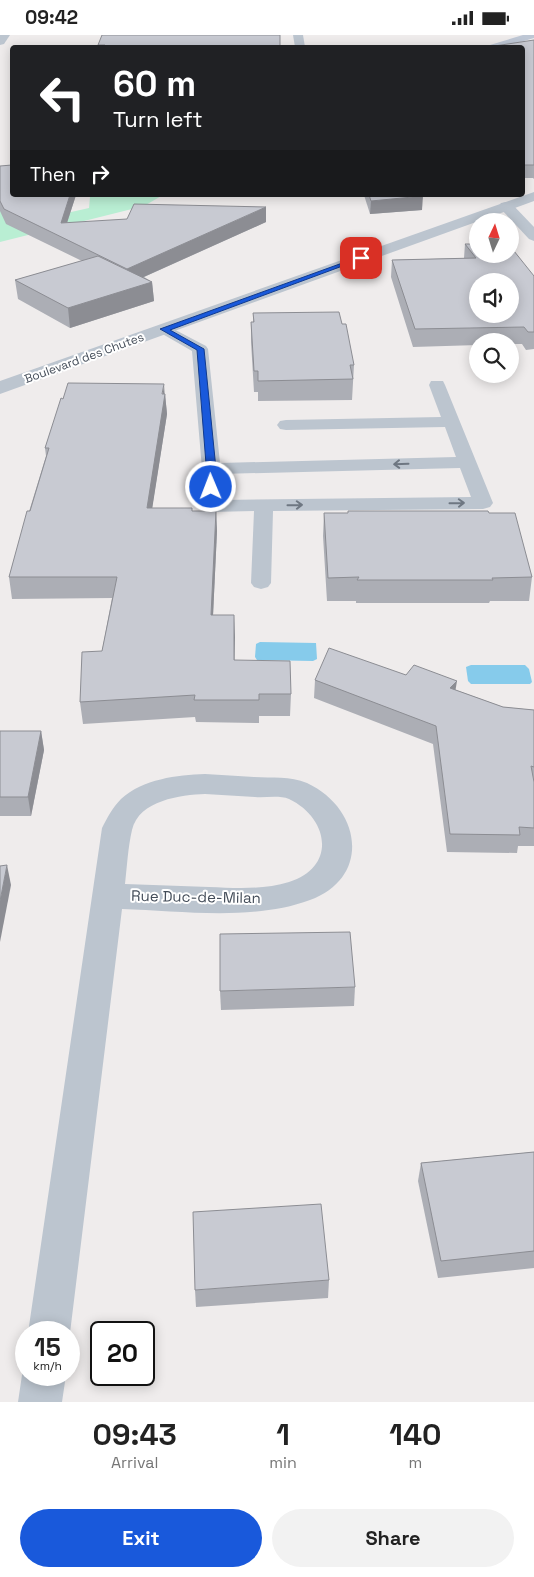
<!DOCTYPE html>
<html lang="en">
<head>
<meta charset="utf-8">
<style>
	:root { --surface:#fff; --page:#f2f2f2; --text:#222; --muted:#767676; --accent:#1959db }
	body { margin:0; font-family:"Space Grotesk",sans-serif; background:var(--page); color:var(--text); height:100vh; display:flex; flex-direction:column; font-size:19px; white-space:nowrap }
	* { box-sizing:border-box; margin:0 }
	p { font-size:16px; color:var(--muted) }
	.icon { flex:none; width:28px; height:28px; fill:none; stroke:currentColor; stroke-width:2; stroke-linecap:round; stroke-linejoin:round }
	.map { position:relative; height:1367px; overflow:hidden }
	.details { display:flex; flex-direction:column; background:var(--surface); flex:1 }
	.details>* { flex:none }
	.guide { position:absolute; left:10px; top:10px; width:515px; height:152px; border-radius:5px; box-shadow:0 2px 12px #0003; background:#202124; color:#fff; overflow:hidden }
	.needle { width:32px; rotate:4deg }
	.controls { position:absolute; left:469px; top:178px; display:grid; gap:10px }
	.controls a { display:grid; place-items:center; width:50px; height:50px; border-radius:50%; background:var(--surface); box-shadow:0 2px 12px #0003; font-size:25px }
	.speed { position:absolute; left:15px; top:1286px; display:flex; gap:10px; font-size:25px; font-weight:700; text-align:center }
	.speed>* { display:grid; place-content:center; width:65px; height:65px; border-radius:50%; background:var(--surface); box-shadow:0 2px 12px #0003; line-height:1 }
	.speed small { font-size:12px; font-weight:400 }
	.speed .limit { border:2px solid #111; border-radius:8px; background:#fff; color:#111 }
	.pin { position:absolute; display:grid; place-items:center; width:42px; height:42px; color:#fff; margin:-21px; border-radius:10px; box-shadow:0 2px 8px #0006 }
	.me { position:absolute; width:55px; margin:-28px; rotate:359deg; stroke-linejoin:round; filter:drop-shadow(0 0 4px #0008) }
	.turn { display:flex; align-items:center; gap:18px; height:105px; padding:0 20px; font-size:22px }
	.turn .icon { width:65px; height:65px; stroke-width:2.5 }
	.turn b { display:block; font-size:35px; line-height:42px }
	.then { display:flex; align-items:center; height:48px; padding:0 20px; background:#0003; gap:10px; font-size:19px }
	.eta { display:flex; justify-content:space-evenly; align-items:center; height:85px; text-align:center }
	.eta b { font-size:30px; font-weight:700; line-height:35px }
	.primary-button { display:flex; gap:10px; margin-top:auto; padding:10px 20px }
	.primary-button a { flex:1; height:58px; border-radius:30px; background:var(--accent); color:#fff; font-size:20px; font-weight:700; line-height:58px; text-align:center }
	.primary-button a+a { background:var(--page); color:var(--text) }
	.status { display:flex; justify-content:space-between; align-items:center; height:35px; padding:0 25px; background:var(--surface); direction:ltr }
	.status svg { height:14px; fill:currentColor }
	.map>svg:first-child { display:block }
</style>
</head>
<body>
<div class="status"><b>09:42</b><svg viewBox="0 0 49 12"><path d="M0 12V9h3v3zM5 12V6h3v6zM10 12V3h3v9zM15 12V0h3v12zM26 1h20v11H26zM47 4h2v5h-2z"/></svg></div>
<div class="map">
<svg width="534" height="1367" viewBox="0 0 534 1367">
	<rect width="100%" height="100%" fill="#efecec"/>
	<polygon fill="#b9eed3" points="99,160 163,160 144,171 0,207 0,163 40,184 89,173 90,162"/>
	<g fill="#86cbeb">
		<polygon points="260,607 316,608 317,624 313,626 257,625 255,622 256,609"/>
		<polygon points="471,630 525,630 529,634 532,647 530,649 471,649 468,646 466,632"/>
	</g>
	<g fill="none" stroke-linecap="round" stroke-linejoin="round">
		<path fill="#bcc5cf" fill-rule="evenodd" d="M164 289 206 311 208 314 220 428 456 422 445 392 286 395 280 394 277 390 280 386 286 385 441 382 429 350 431 346H443L445 350 493 468 490 472 483 474 273 476 271 548 268 552 261 554 254 552 251 548 254 476 211 477 204 475 201 471 202 434 192 316 159 297 156 294 159 291ZM460 433 471 462 221 465 220 439Z"/>
		<g fill="#bcc5cf" fill-rule="evenodd">
			<polygon points="0,0 10,0 4,9 0,10"/>
			<polygon points="293,0 303,0 305,12 295,12"/>
			<polygon points="506,167 511,168 534,192 534,206 529,204 501,174 499,171 501,168"/>
			<path d="M205 739C222 740 238 741 254 742 272 743 290 741 307 748 361 773 372 842 310 865 254 886 182 876 122 874L70 1298 69 1302V1298H28L102 793C107 783 113 772 121 764 143 744 177 740 205 739ZM205 759C222 760 238 761 255 762 265 763 279 760 289 764 329 783 337 832 289 847 264 855 235 853 209 852 181 851 153 850 125 849 127 832 128 812 132 795 139 765 181 760 205 759Z"/>
			<polygon points="26,1330 26,1340 66,1340 62,1367 18,1367 22,1340"/>
		</g>
		<polygon fill="#bcc5cf" fill-rule="evenodd" points="534,157 534,166 0,359 0,346"/>
		<polygon fill="#bec7d5" fill-rule="evenodd" points="523,0 534,0 534,3 504,12 489,12 490,10"/>
	</g>
	<g fill="#acaeb5">
		<polygon points="534,5 534,144 533,143 522,143 522,12"/>
		<polygon points="98,10 280,12 98,12"/>
		<polygon points="0,131 12,160 76,160 67,188 266,187 144,242 152,247 154,266 70,293 18,264 15,245 82,226 6,189 0,176"/>
		<polygon points="364,160 422,160 422,175 370,179"/>
		<polygon points="465,209 534,241 534,314 526,315 522,309 510,309 510,306 478,306 478,310 413,312 391,242 392,225 464,223"/>
		<polygon points="253,278 342,289 354,330 352,365 258,366 258,357 254,357 251,307 251,287 253,287"/>
		<polygon points="165,359 167,379 152,473 192,476 216,476 217,496 213,580 234,580 234,625 291,659 290,681 259,681 259,688 196,687 195,682 83,689 80,667 102,616 112,563 12,564 9,542 46,421 45,413 63,364"/>
		<polygon points="324,478 489,478 532,542 529,566 490,566 489,568 356,568 356,566 327,566 323,501"/>
		<polygon points="406,640 456,655 503,672 534,675 534,811 518,811 517,818 447,817 433,709 314,663 315,645"/>
		<polygon points="0,696 41,696 44,715 31,781 0,781"/>
		<polygon points="355,952 354,971 221,975 220,956"/>
		<polygon points="534,1117 534,1233 438,1243 418,1146 421,1128"/>
		<polygon points="329,1245 328,1263 196,1272 195,1255"/>
	</g>
	<g fill="#8c8d93">
		<polygon points="70,160 76,160 62,203 61,188"/>
		<polygon points="423,161 422,175 370,179 371,166"/>
		<polygon points="266,172 266,187 128,249 127,234"/>
		<polygon points="152,247 154,266 70,293 68,273"/>
		<polygon points="164,349 165,365 165,359 167,379 149,494 147,473"/>
		<polygon points="216,476 217,496 212,602 211,580"/>
		<polygon points="234,580 235,602 234,647"/>
		<polygon points="457,646 454,664 450,653"/>
		<polygon points="41,696 44,715 31,781 28,762"/>
		<polygon points="7,830 11,850 0,907 0,866"/>
	</g>
	<g fill="#c8cad2" stroke="#8c8d93" fill-rule="evenodd">
		<polygon points="102,0 280,0 280,12 104,12 105,10 98,10"/>
		<polygon points="534,5 534,130 522,130 522,12 488,12"/>
		<polygon points="12,130 12,160 70,160 61,188 127,184 134,169 266,172 127,234 4,174 0,166 0,131"/>
		<polygon points="369,160 422,160 423,161 371,166"/>
		<path d="M465 209H478V219H510V211L534 241V297H528L524 292 415 294 392 225 476 223ZM478 246H510V279H478Z"/>
		<polygon points="98,221 152,247 68,273 15,245"/>
		<polygon points="339,277 342,289 346,289 354,330 350,330 353,344 258,346 258,336 254,336 251,287 254,287 253,278"/>
		<polygon points="68,348 164,349 162,359 165,359 147,473 192,473 192,476 216,476 211,580 234,580 234,625 290,626 291,659 259,659 259,665 194,665 195,660 80,667 82,617 102,616 117,542 9,542 27,476 30,476 49,413 45,413 61,363 63,364"/>
		<polygon points="348,476 488,476 489,478 515,478 532,542 492,543 493,545 357,545 359,542 328,543 324,478 348,478"/>
		<polygon points="329,613 406,640 414,630 457,646 450,653 503,672 534,675 534,732 531,731 534,747 534,793 519,792 520,800 450,799 436,691 315,645"/>
		<polygon points="0,696 41,696 28,762 0,762"/>
		<polygon points="7,830 0,866 0,831"/>
		<polygon points="350,897 355,952 220,956 220,899"/>
		<polygon points="534,1117 534,1216 441,1226 421,1128"/>
		<polygon points="321,1169 329,1245 195,1255 193,1177"/>
	</g>
	<defs><path id="oneway-shaft" d="M-6 0H5M1.5-3L5.5 0L1.5 3" fill="none" stroke-width="1.6" stroke-linecap="round" stroke-linejoin="round" transform="scale(1.25)"/></defs>
	<g stroke="#6e7782">
		<use href="#oneway-shaft" transform="translate(401 429) rotate(178)"/>
		<use href="#oneway-shaft" transform="translate(457 468) rotate(-1)"/>
		<use href="#oneway-shaft" transform="translate(295 470) rotate(-1)"/>
	</g>
	<polygon fill="#1959db" stroke="#103a8e" points="359,222 364,223 170,295 204,314 216,434 216,452 211,455 208,454 197,315 160,294"/>
	<g text-anchor="middle" stroke-width="4" stroke-linejoin="round" paint-order="stroke">
		<g font-size="12" fill="#444d59" stroke="#fff">
			<text transform="translate(84 323) rotate(-20)" y="4">Boulevard des Chutes</text>
		</g>
		<g font-size="15" fill="#444d59" stroke="#fff">
			<text transform="translate(196 862) rotate(1)" y="5">Rue Duc-de-Milan</text>
		</g>
	</g>
</svg>
<div class="controls">
<a><svg class="needle" viewBox="-14 -14 28 28"><path d="M0-13l5 13h-10z" fill="#e53935"/><path d="M0 13l5-13h-10z" fill="#767676"/></svg></a>
<a><svg class="icon" aria-label="sound" viewBox="0 0 24 24"><path d="M4 9h4l5-4v14l-5-4H4zM17 9q2 3 0 6"/></svg></a>
<a><svg class="icon" aria-label="search" viewBox="0 0 24 24"><circle cx="10" cy="10" r="6"/><path d="M15 15l6 6"/></svg></a>
</div>
<div class="speed"><div>15<small>km/h</small></div><div class="limit">20</div></div>
<div class="pin" style="left:361px;top:223px;background:#d93025"><svg class="icon" aria-label="arrive" viewBox="0 0 24 24"><path d="M6 21V4h12l-3 4 3 4H6"/></svg></div>
<svg class="me" style="left:211px;top:452px" viewBox="-20 -20 40 40"><circle r="17" fill="#1959db" stroke="#fff" stroke-width="3"/><path d="M0-11L8 9 0 5-8 9z" fill="#fff"/></svg>
<div class="guide">
<div class="turn"><svg class="icon" aria-label="left" viewBox="0 0 24 24"><path d="M17 20v-9H6M10 6l-5 5 5 5"/></svg><div><b>60 m</b>Turn left</div></div>
<div class="then">Then<svg class="icon" aria-label="right" viewBox="0 0 24 24"><path d="M7 20v-9h11M14 6l5 5-5 5"/></svg></div>
</div>
</div>
<section class="details">
<div class="eta">
<div><b>09:43</b><p>Arrival</p></div>
<div><b>1</b><p>min</p></div>
<div><b>140</b><p>m</p></div>
</div>
<div class="primary-button"><a>Exit</a><a>Share</a></div>
</section>
</body>
</html>
